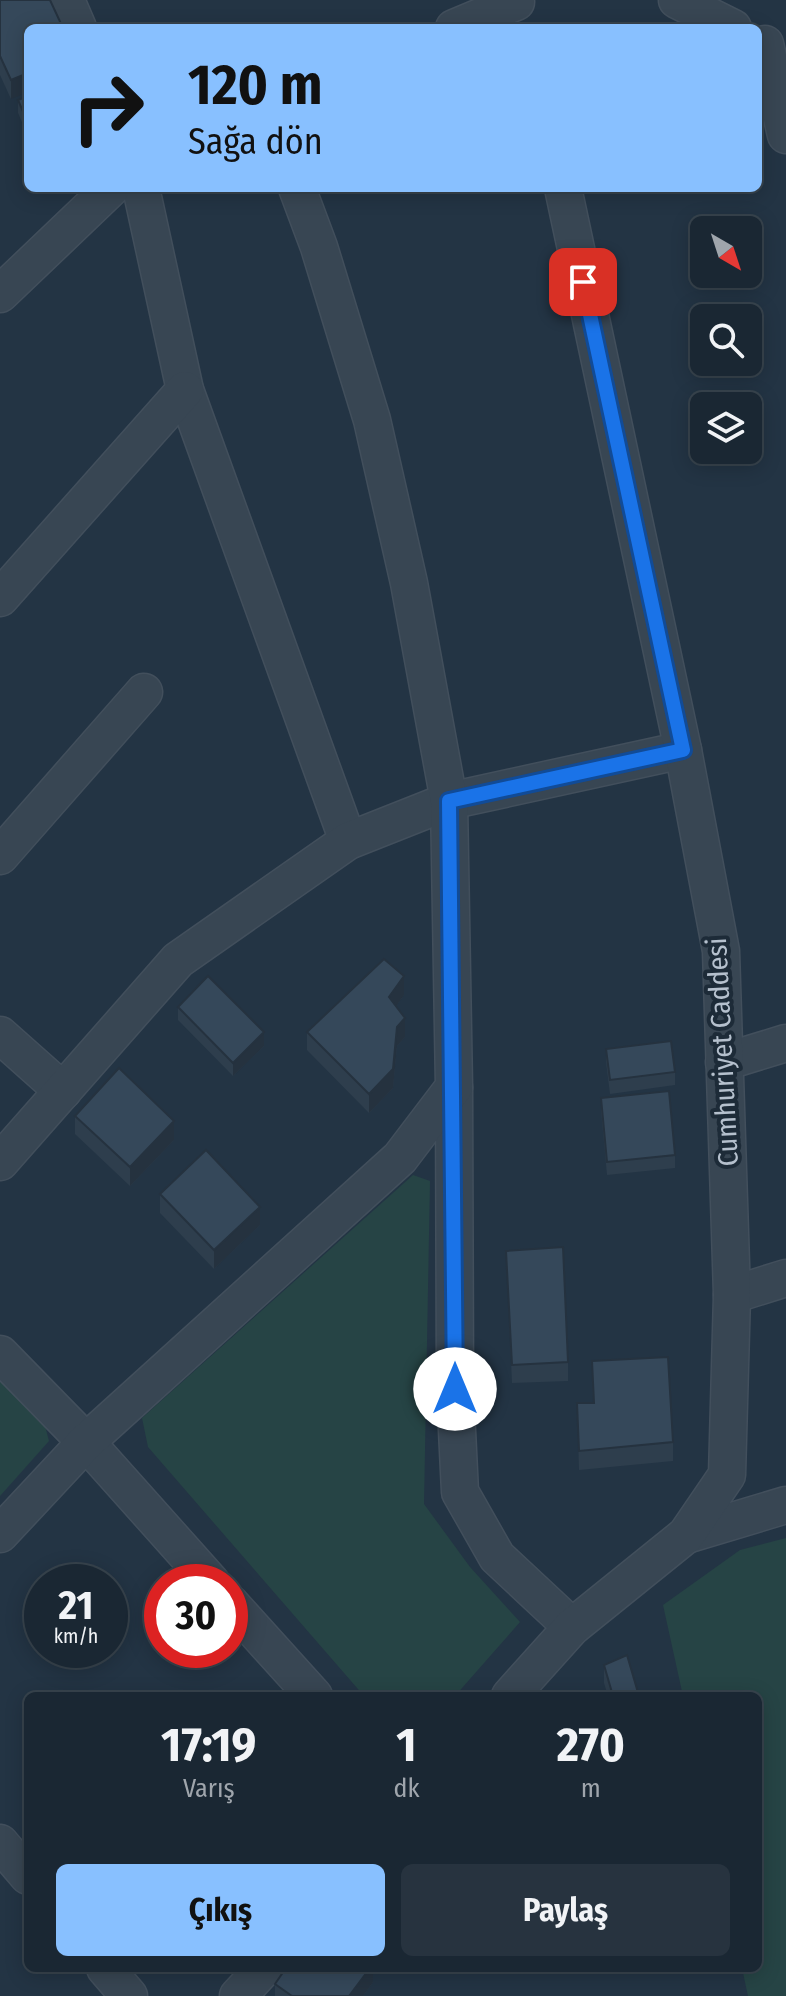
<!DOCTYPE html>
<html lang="tr">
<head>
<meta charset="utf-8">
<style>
	:root { --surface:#1a2733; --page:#27333f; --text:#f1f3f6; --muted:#9fa5ac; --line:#38444e; --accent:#88c0ff }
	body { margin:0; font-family:"Fira Sans Condensed",sans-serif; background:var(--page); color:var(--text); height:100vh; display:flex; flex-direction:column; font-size:30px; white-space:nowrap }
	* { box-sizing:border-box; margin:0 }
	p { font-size:26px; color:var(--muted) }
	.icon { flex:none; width:44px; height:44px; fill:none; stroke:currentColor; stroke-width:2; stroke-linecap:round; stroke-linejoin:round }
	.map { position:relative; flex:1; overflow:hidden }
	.sheet { position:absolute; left:24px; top:1692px; width:738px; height:280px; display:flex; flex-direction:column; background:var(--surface); border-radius:12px; box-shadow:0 4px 20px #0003,0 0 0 2px var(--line) }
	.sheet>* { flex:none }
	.guide { position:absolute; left:24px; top:24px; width:738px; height:168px; border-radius:12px; box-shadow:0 4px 20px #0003,0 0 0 2px var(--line); background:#88c0ff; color:#111; overflow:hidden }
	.needle { width:52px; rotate:141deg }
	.tools { position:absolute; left:690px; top:216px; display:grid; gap:16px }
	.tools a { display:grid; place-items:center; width:72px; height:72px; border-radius:12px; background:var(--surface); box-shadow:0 4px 20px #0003,0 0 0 2px var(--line); font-size:40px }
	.speed { position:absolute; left:24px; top:1564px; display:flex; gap:16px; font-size:40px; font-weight:700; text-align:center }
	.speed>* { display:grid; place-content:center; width:104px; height:104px; border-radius:50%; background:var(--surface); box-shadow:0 4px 20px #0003,0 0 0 2px var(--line); line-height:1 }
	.speed small { font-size:20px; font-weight:400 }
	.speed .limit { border:12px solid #d22; background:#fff; color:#111 }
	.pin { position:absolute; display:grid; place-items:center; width:68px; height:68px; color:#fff; margin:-34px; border-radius:16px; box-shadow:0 4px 12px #0006 }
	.me { position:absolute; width:88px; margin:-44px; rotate:0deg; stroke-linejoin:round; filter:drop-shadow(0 0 6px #0008) }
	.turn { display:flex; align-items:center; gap:28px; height:168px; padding:0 32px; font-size:36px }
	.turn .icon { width:104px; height:104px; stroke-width:2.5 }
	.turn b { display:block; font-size:56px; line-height:68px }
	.eta { display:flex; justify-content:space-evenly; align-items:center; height:136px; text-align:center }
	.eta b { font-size:48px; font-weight:700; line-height:56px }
	.action { display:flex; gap:16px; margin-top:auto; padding:16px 32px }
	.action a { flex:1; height:92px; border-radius:12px; background:var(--accent); color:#111; font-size:32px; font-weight:700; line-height:92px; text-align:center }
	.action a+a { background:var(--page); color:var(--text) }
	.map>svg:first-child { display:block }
</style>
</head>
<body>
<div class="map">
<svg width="786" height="1996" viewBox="0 0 786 1996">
	<rect width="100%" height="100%" fill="#233444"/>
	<g fill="#264445">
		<polygon points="413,1175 430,1181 424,1504 470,1567 520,1622 455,1696 364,1696 148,1447 142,1418"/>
		<polygon points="0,1374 41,1411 49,1441 0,1496"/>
		<polygon points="786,1538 786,1996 748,1996 742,1968 758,1968 758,1696 683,1696 663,1605 740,1550"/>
	</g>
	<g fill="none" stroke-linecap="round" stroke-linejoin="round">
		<defs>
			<g id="minor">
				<polyline points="66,0 78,28"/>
				<polyline points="677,0 733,28"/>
				<polyline points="454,28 516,2"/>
				<polyline points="765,44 786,135"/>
				<polyline points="141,188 185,390 348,841"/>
				<polyline points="0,294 111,188"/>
				<polyline points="0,598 185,390"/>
				<polyline points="0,856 144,692"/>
				<polyline points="0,1035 63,1091"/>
				<polyline points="724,1062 786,1043"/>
				<polyline points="454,1087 455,1389 460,1492 497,1557 572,1627"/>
				<polyline points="0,1162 178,960 348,841 449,801 683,750"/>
				<polyline points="732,1295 786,1278"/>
				<polyline points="0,1354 86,1442 211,1582"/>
				<polyline points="0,1534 86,1442 400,1158 454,1087 449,801 409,583 372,420 319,247 297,188"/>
				<polyline points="686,1535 786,1505"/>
				<polyline points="230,1603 314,1696"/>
				<polyline points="510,1696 572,1627 686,1535 727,1475 732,1295 721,951 683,750 563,188"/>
				<polyline points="0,1843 28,1876"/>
				<polyline points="105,1968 129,1996"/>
				<polyline points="238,1996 264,1968"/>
			</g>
		</defs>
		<use href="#minor" stroke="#424f5c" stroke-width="39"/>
		<use href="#minor" stroke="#384653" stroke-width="36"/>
	</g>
	<g fill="#2e3e4d">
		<polygon points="0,0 50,0 11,99 0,75"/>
		<polygon points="28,96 28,136 18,113 18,100"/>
		<polygon points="404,995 396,1006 405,1037 397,1046 393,1088 369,1113 307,1050 307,1032"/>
		<polygon points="178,1007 264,1046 233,1076 178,1020"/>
		<polygon points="606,1049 675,1072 675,1085 610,1094 606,1062"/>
		<polygon points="601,1098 675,1155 675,1168 607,1175 601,1111"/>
		<polygon points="75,1116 174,1140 130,1186 75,1134"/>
		<polygon points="160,1194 260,1225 214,1269 160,1213"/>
		<polygon points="506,1251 568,1362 568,1381 512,1383"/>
		<polygon points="592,1361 673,1442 673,1461 579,1470 577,1403 593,1403"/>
		<polygon points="604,1665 639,1696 608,1696 604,1683"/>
		<polygon points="373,1968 373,1982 363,1996 275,1996 275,1984"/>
	</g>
	<g fill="#25323f">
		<polygon points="28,73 28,92 11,99 11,80"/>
		<polygon points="404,976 404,995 389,1016 389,997"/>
		<polygon points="405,1018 405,1037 397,1046 393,1088 369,1113 369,1094 397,1027"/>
		<polygon points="264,1032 264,1046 233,1076 233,1063"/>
		<polygon points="174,1121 174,1140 130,1186 130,1167"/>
		<polygon points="260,1207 260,1225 214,1269 214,1250"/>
		<polygon points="370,1968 373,1968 373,1982 363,1996 349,1996"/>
	</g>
	<g fill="#35485a" stroke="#25323f" stroke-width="2">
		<polygon points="0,0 50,0 63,28 28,28 28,73 11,80 0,56"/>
		<polygon points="28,96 28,123 18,100"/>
		<polygon points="384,959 404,976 389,997 405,1018 397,1027 393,1069 369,1094 307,1032"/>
		<polygon points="208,976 264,1032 233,1063 178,1007"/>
		<polygon points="671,1041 675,1072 610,1080 606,1049"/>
		<polygon points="119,1068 174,1121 130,1167 75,1116"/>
		<polygon points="669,1091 675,1155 607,1162 601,1098"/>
		<polygon points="206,1150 260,1207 214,1250 160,1194"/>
		<polygon points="563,1247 568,1362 512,1365 506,1251"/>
		<polygon points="668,1357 673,1442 579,1451 577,1403 594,1403 592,1361"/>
		<polygon points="627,1655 639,1696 613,1696 604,1665"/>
		<polygon points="286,1968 370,1968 349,1996 292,1996 275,1984"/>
	</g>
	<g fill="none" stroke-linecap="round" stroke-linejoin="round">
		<defs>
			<polyline id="route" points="455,1389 449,801 683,750 583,282"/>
		</defs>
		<use href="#route" stroke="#114b97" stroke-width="20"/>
		<use href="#route" stroke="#1a73e8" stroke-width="14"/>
	</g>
	<g text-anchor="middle" stroke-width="8" stroke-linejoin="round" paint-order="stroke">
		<g font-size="28" fill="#b5c0cd" stroke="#1d2b38">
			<text transform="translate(722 1052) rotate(-93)" y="10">Cumhuriyet Caddesi</text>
		</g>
	</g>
</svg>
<div class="tools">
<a><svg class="needle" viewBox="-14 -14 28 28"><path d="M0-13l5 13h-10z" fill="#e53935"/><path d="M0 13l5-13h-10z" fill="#9fa5ac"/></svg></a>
<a><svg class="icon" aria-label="search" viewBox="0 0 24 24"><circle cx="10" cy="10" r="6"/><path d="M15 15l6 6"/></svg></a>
<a><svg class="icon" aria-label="layers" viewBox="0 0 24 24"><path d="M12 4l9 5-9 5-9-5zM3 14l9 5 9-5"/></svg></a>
</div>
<div class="speed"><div>21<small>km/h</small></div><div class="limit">30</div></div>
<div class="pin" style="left:583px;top:282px;background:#d93025"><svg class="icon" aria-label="arrive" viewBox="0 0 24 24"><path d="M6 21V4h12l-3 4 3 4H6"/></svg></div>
<svg class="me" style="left:455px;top:1389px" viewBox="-20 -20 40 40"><circle r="19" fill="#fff"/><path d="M0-13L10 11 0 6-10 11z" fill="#1a73e8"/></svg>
<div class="guide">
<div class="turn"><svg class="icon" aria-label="right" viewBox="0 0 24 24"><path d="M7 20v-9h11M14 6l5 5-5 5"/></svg><div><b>120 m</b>Sağa dön</div></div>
</div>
<section class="sheet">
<div class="eta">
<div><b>17:19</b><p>Varış</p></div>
<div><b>1</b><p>dk</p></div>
<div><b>270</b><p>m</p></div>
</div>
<div class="action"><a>Çıkış</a><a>Paylaş</a></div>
</section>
</div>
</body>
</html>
